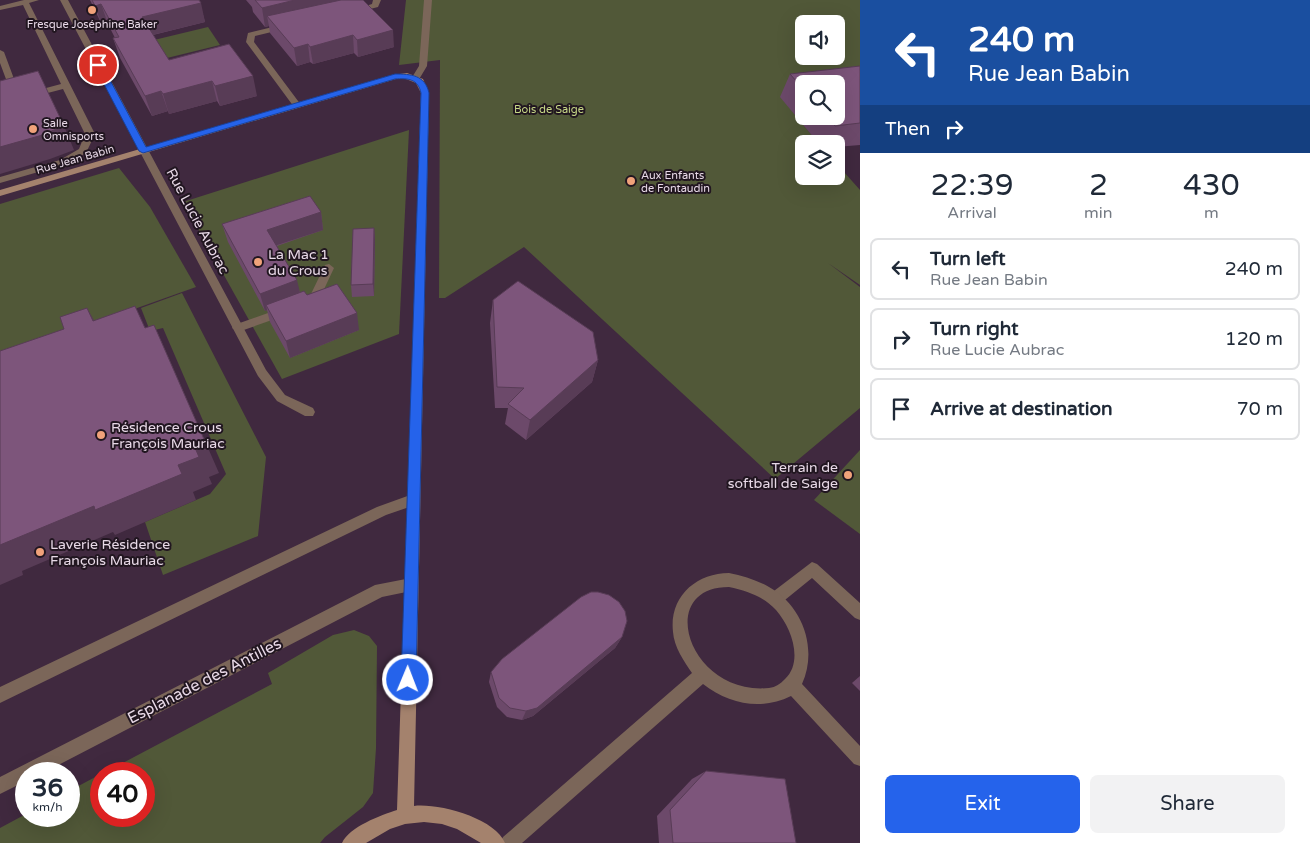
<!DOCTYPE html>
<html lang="en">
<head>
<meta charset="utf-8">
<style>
	:root { --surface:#fff; --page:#f2f2f3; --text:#1f2937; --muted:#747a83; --line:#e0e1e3; --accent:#2563eb }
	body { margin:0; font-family:"Varela Round",sans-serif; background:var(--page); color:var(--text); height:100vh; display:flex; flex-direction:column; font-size:19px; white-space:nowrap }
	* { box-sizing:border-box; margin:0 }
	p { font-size:16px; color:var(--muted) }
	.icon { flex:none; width:28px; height:28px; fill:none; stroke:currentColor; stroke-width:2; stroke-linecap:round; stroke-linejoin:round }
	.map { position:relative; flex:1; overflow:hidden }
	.panel { display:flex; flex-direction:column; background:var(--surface); width:450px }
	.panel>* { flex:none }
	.top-card { background:#1a4fa0; color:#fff; overflow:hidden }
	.controls { position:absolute; left:795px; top:15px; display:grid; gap:10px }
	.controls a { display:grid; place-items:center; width:50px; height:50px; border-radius:8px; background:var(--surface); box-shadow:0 5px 20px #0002; font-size:25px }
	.speed { position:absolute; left:15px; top:762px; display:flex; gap:10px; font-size:25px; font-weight:700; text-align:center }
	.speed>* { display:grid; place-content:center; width:65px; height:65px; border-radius:50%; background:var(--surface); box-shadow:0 5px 20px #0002; line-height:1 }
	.speed small { font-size:12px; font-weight:400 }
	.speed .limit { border:8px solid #d22; background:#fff; color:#111 }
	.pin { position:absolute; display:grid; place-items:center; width:42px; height:42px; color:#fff; margin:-21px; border:2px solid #fff; border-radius:50%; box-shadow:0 1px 5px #0007 }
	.me { position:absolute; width:55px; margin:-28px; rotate:1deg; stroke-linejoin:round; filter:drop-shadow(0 0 4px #0008) }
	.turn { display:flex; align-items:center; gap:18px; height:105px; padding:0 25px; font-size:22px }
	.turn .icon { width:65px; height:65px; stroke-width:2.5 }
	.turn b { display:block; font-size:35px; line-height:42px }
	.then { display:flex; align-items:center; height:48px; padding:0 25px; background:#0003; gap:10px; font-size:19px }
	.eta { display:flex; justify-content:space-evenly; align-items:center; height:85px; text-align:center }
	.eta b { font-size:30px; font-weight:600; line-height:35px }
	.button { display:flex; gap:10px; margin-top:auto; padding:10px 25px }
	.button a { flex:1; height:58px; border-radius:8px; background:var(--accent); color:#fff; font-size:20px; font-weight:600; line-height:58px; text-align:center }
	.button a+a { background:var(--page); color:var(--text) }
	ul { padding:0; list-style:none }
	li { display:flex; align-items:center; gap:15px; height:62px; margin:0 10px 8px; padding:0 15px; border:2px solid var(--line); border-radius:8px }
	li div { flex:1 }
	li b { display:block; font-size:19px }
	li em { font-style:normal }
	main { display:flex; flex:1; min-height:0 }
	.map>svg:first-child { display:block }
</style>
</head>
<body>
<main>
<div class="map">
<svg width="860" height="843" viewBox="0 0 860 843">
	<rect width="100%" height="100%" fill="#40293f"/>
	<g fill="#515838" fill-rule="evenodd">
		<path d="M406 0H860V88L836 84H804L781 97 819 144H804V176H836V163L860 190V285L828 263 860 287V408L775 479 524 247 445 298H439L440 60 399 65ZM804 24H836V56H804Z"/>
		<polygon points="208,27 220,45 167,58 154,40"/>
		<polygon points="409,130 399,334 282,379 183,202"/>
		<polygon points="119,168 150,207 196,287 0,357 0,204"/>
		<polygon points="182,293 266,457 258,536 163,575 145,522 210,494 226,474 163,328 150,331 141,308"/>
		<polygon points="860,450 860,534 814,500"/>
		<polygon points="354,630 369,636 377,646 376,748 373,793 363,807 325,837 320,843 0,843 0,828 26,814 26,816 69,816 69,791 101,774 101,816 144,816 144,774 102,774 272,684 268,673 333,635"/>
	</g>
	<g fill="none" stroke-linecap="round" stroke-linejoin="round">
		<g fill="#7b6659" fill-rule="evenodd">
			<polygon points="24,0 39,0 29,3 95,134 86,153 66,164 0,183 0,177 60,160 79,149 85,134 63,89 17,101 13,98 0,63 0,50 4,52 20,95 61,84 23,5 0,10 0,6"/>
			<polygon points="373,0 381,0 378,7 354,13 350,11 372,4"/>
			<polygon points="424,0 432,0 427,66 418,81 415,82 411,79 419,66"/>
			<polygon points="281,25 284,25 284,29 255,36 254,42 301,105 297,108 294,107 246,42 248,33"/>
			<polygon points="329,264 334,268 318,302 308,306 304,305 302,302 310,296 325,265"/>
			<polygon points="285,307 289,308 291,311 289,314 238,332 232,328 234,325"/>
			<polygon points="812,562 817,564 860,603 860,620 855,618 812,578 780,604 775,606 770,604 768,599 770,594"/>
		</g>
		<g fill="#7b6659" fill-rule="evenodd">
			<polygon points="60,0 68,0 266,370 285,395 313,408 315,412 313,416 305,416 277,401 258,376"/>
			<polygon points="413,494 418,496 420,500 418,504 386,515 0,703 0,687 377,507"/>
			<path d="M729 573C743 576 757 580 769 587 803 606 818 649 802 684L860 746V766L854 764 791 696C761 711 729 704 703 684L522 843H500L503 837 692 673C684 661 674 647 673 632 669 597 696 573 729 573ZM729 587C747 591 763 596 776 610 791 627 804 661 785 679 780 684 776 687 769 688 689 696 654 587 729 587Z"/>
			<polygon points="411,578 416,580 418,585 416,590 382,597 41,774 26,774 26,781 0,794 0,777 375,585"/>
		</g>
		<path fill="#a4826d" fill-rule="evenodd" d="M407 73 423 79 429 93 414 806C438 803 495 818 505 843H481L457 829 442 824 424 822 405 824 390 829 366 843H342C349 827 381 815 397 810L421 93 416 83 406 79H396L0 196V190L392 75Z"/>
	</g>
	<g fill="#6c496a" fill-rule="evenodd">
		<polygon points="90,0 199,0 205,22 153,35 169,60 257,96 220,106 217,101 169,114 168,111 152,116 120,58 113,38 115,38 108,24 102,25"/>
		<polygon points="246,0 363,0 394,47 358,57 354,53 313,64 310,62 297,66 270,33 269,26 265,27 253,12 252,7"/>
		<path d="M860 66V145L836 147V144H819L780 97 790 74ZM804 84 836 116H804Z"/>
		<polygon points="321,212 323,230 277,246 300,292 307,295 359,330 290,358 270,322 267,310 265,311 228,242 222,224"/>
		<polygon points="374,228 375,240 374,296 352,297 351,285"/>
		<polygon points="493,300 598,360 592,382 526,440 505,424 508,408 495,408 490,323"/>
		<polygon points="622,637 615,648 533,716 522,720 507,717 497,707 489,682 491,672"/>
		<polygon points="860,676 860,691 852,683"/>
		<polygon points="706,771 796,843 659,843 657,816 692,779"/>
	</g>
	<g fill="#583c56">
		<polygon points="295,0 349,0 267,16 269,26 265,27 262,8"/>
		<polygon points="201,3 205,22 148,36 142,17"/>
		<polygon points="101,4 108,24 102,25 95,6"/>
		<polygon points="393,30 394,47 358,57 357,40"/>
		<polygon points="353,35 354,53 313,64 310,47"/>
		<polygon points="308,44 310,62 297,66 294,48"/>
		<polygon points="253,76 257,96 220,106 215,86"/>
		<polygon points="212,81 217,101 169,114 163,94"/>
		<polygon points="161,91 168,111 152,116 145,96"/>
		<polygon points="64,126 74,150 50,159 0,174 0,147"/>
		<polygon points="321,212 323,230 271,247 267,230"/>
		<polygon points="374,228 375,240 374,296 373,284"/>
		<polygon points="297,280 301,297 266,305 267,310 265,311 260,294"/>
		<polygon points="87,308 104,338 93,321"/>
		<polygon points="357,313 359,330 290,358 286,341"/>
		<polygon points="154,325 219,473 209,477 212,484 193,492 196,500 115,535 113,532 22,571 23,575 0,585 0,545 178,465 196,450"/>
		<polygon points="598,360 592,382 526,440 530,420"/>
		<polygon points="622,637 615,648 533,716 522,720 526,711"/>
	</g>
	<g fill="#7d557b" stroke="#583c56">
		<polygon points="92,0 199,0 201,3 142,17 169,60 229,44 253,76 215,86 212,81 163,94 161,91 145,96 113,38 119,37 101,4 95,6"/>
		<polygon points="255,0 295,0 262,8"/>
		<polygon points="341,0 363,0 393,30 357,40 353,35 310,47 308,44 294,48 267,16"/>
		<polygon points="860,66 860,123 835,126 827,116 836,116 836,84 804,84 804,90 790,74"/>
		<polygon points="38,71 64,126 39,136 0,147 0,81"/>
		<polygon points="310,196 321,212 267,230 297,280 260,294 222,224"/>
		<polygon points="374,228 373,284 351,285 353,229"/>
		<polygon points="518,281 593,332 598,360 530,420 508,404 524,388 497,387 493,300"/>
		<polygon points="337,284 357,313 286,341 266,305 304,291 307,295"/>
		<polygon points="135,306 145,328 154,325 207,446 196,450 199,457 178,465 182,474 95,510 94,506 0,545 0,351 64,329 60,317 87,308 93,321"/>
		<polygon points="591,592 598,592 609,595 619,602 625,611 627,621 622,637 537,708 526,711 510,708 499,698 491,672 502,659 581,597"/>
		<polygon points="706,771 785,779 796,843 673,843 670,810"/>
	</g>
	<path fill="#2563eb" stroke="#184099" d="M95 63 102 65 146 147 395 74C411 74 425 75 429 93L416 680 414 685 408 687 403 685 401 680 421 93C418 79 408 78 395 79L143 153 139 151 94 65Z"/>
	<g fill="#f0a27a" stroke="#211620" stroke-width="2">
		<circle cx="92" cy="10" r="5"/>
		<circle cx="33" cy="129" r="5"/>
		<circle cx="631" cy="181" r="5"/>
		<circle cx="258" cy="262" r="5"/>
		<circle cx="101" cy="435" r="5"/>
		<circle cx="848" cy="475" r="5"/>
		<circle cx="40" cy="552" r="5"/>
	</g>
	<g text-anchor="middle" stroke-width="4" stroke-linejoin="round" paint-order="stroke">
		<g font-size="11" fill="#e8d9e7" stroke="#211620" text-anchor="start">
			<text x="92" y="28" text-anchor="middle">Fresque Joséphine Baker</text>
			<text x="43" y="127">Salle<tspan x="43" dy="13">Omnisports</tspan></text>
			<text x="641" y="179">Aux Enfants<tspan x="641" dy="13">de Fontaudin</tspan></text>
		</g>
		<g font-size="11" fill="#c7d887" stroke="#211620">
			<text x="549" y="113">Bois de Saige</text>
		</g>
		<g font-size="11" fill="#e8d9e7" stroke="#211620">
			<text transform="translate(75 159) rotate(-16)" y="4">Rue Jean Babin</text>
		</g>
		<g font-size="14" fill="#e8d9e7" stroke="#211620">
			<text transform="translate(198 221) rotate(62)" y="5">Rue Lucie Aubrac</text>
		</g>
		<g font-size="14" fill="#e8d9e7" stroke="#211620" text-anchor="start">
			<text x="268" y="259">La Mac 1<tspan x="268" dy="16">du Crous</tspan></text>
			<text x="111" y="432">Résidence Crous<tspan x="111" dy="16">François Mauriac</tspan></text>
			<text x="838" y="472" text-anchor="end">Terrain de<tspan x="838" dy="16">softball de Saige</tspan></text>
			<text x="50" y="549">Laverie Résidence<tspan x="50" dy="16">François Mauriac</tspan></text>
		</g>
		<g font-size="16" fill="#e8d9e7" stroke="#211620">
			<text transform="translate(204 680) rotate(-27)" y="6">Esplanade des Antilles</text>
		</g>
	</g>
</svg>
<div class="controls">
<a><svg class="icon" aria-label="sound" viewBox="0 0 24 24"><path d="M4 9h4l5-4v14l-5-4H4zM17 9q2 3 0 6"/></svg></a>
<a><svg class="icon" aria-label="search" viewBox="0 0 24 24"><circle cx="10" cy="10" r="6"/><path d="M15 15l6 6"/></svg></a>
<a><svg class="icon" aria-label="layers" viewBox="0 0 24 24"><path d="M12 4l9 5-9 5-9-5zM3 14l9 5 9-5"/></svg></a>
</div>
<div class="speed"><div>36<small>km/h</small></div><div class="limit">40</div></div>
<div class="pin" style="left:98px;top:65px;background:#d93025"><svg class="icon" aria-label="arrive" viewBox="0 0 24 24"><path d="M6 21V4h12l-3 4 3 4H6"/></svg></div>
<svg class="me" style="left:408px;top:680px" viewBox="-20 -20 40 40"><circle r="17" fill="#2563eb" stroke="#fff" stroke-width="3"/><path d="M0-11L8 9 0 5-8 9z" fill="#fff"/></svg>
</div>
<section class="panel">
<div class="top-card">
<div class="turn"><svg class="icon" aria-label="left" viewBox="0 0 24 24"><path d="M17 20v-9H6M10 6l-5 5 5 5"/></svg><div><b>240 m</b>Rue Jean Babin</div></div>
<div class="then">Then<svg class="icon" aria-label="right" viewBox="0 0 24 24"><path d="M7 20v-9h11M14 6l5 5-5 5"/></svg></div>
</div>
<div class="eta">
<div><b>22:39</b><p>Arrival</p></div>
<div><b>2</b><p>min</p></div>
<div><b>430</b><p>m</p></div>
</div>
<ul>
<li><svg class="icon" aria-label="left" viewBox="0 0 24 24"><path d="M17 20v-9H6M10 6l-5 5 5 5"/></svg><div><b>Turn left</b><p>Rue Jean Babin</p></div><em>240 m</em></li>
<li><svg class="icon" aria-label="right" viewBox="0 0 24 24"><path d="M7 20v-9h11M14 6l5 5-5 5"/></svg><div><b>Turn right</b><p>Rue Lucie Aubrac</p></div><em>120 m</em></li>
<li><svg class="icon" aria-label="arrive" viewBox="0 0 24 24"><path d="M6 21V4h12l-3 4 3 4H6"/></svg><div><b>Arrive at destination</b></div><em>70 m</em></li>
</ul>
<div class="button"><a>Exit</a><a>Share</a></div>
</section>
</main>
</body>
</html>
